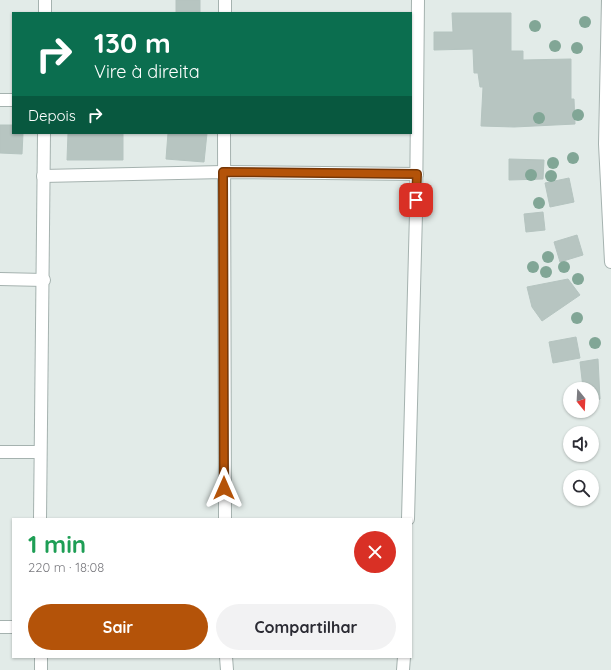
<!DOCTYPE html>
<html lang="pt">
<head>
<meta charset="utf-8">
<style>
	:root { --surface:#fff; --page:#f2f2f3; --text:#2b2b33; --muted:#7c7c81; --accent:#b45309 }
	body { margin:0; font-family:Quicksand,sans-serif; background:var(--page); color:var(--text); height:100vh; display:flex; flex-direction:column; font-size:15px; white-space:nowrap }
	* { box-sizing:border-box; margin:0 }
	p { font-size:13px; color:var(--muted) }
	.icon { flex:none; width:22px; height:22px; fill:none; stroke:currentColor; stroke-width:2; stroke-linecap:round; stroke-linejoin:round }
	.map { position:relative; flex:1; overflow:hidden }
	.drawer { position:absolute; left:12px; top:518px; width:400px; height:140px; display:flex; flex-direction:column; background:var(--surface); border-radius:0px; box-shadow:0 1px 3px #0004 }
	.drawer>* { flex:none }
	.top-card { position:absolute; left:12px; top:12px; width:400px; height:122px; border-radius:0px; box-shadow:0 1px 3px #0004; background:#0b6e4f; color:#fff; overflow:hidden }
	.needle { width:26px; rotate:162deg }
	.controls { position:absolute; left:563px; top:382px; display:grid; gap:8px }
	.controls a { display:grid; place-items:center; width:36px; height:36px; border-radius:50%; background:var(--surface); box-shadow:0 1px 3px #0004; font-size:20px }
	.pin { position:absolute; display:grid; place-items:center; width:34px; height:34px; color:#fff; margin:-17px; border-radius:8px; box-shadow:0 2px 6px #0006 }
	.me { position:absolute; width:44px; margin:-22px; rotate:0deg; stroke-linejoin:round; filter:drop-shadow(0 0 3px #0008) }
	.turn { display:flex; align-items:center; gap:14px; height:84px; padding:0 16px; font-size:18px }
	.turn .icon { width:52px; height:52px; stroke-width:2.5 }
	.turn b { display:block; font-size:28px; line-height:34px }
	.then { display:flex; align-items:center; height:38px; padding:0 16px; background:#0003; gap:8px; font-size:15px }
	.round { display:grid; place-items:center; flex:none; width:42px; height:42px; border-radius:21px; background:var(--page) }
	.overview { display:flex; align-items:center; justify-content:space-between; height:68px; padding:0 16px }
	h1 { font-size:24px; font-weight:800; line-height:30px; color:#1e9e55 }
	.primary-button { display:flex; gap:8px; margin-top:auto; padding:8px 16px }
	.primary-button a { flex:1; height:46px; border-radius:24px; background:var(--accent); color:#fff; font-size:16px; font-weight:800; line-height:46px; text-align:center }
	.primary-button a+a { background:var(--page); color:var(--text) }
	.map>svg:first-child { display:block }
</style>
</head>
<body>
<div class="map">
<svg width="611" height="670" viewBox="0 0 611 670">
	<rect width="100%" height="100%" fill="#e2ebe8"/>
	<g fill="#b7c5c1" stroke="#b5c4c0">
		<rect x="176" y="0" width="24" height="13"/>
		<polygon points="452,13 511,13 511,51 523,51 523,60 571,59 571,99 574,99 575,124 514,127 481,126 483,87 480,87 478,73 474,73 473,49 434,50 434,32 453,32"/>
		<polygon points="0,125 13,125 13,133 23,133 22,154 0,153"/>
		<polygon points="68,133 123,133 123,160 67,160"/>
		<polygon points="168,133 207,133 204,162 166,159"/>
		<polygon points="509,159 544,160 543,179 509,180"/>
		<polygon points="569,178 574,202 550,207 545,183"/>
		<polygon points="543,212 545,230 526,232 524,214"/>
		<polygon points="577,235 583,255 560,262 554,242"/>
		<polygon points="568,279 580,295 542,321 532,307 527,287"/>
		<polygon points="576,337 580,358 553,363 549,342"/>
		<polygon points="598,359 600,399 592,403 592,389 581,389 583,388 580,362"/>
	</g>
	<g fill="none" stroke-linecap="round" stroke-linejoin="round">
		<defs>
			<g id="minor">
				<polyline points="45,0 45,13"/>
				<polyline points="608,0 605,144 611,262"/>
				<polyline points="225,13 225,0"/>
				<polyline points="0,100 13,100"/>
				<polyline points="224,133 225,519"/>
				<polyline points="43,176 223,172 417,174"/>
				<polyline points="0,279 44,280"/>
				<polyline points="0,452 40,452"/>
				<polyline points="40,519 44,133"/>
				<polyline points="408,519 416,213 418,0"/>
				<polyline points="0,627 13,627"/>
				<polyline points="226,657 227,670"/>
				<polyline points="41,670 41,657"/>
				<polyline points="403,670 404,657"/>
			</g>
		</defs>
		<use href="#minor" stroke="#a5b2af" stroke-width="14"/>
		<use href="#minor" stroke="#fff" stroke-width="12"/>
	</g>
	<g fill="#81a696">
		<circle cx="585" cy="22" r="6"/>
		<circle cx="535" cy="26" r="6"/>
		<circle cx="555" cy="46" r="6"/>
		<circle cx="577" cy="48" r="6"/>
		<circle cx="578" cy="115" r="6"/>
		<circle cx="539" cy="118" r="6"/>
		<circle cx="573" cy="158" r="6"/>
		<circle cx="553" cy="163" r="6"/>
		<circle cx="531" cy="175" r="6"/>
		<circle cx="551" cy="176" r="6"/>
		<circle cx="539" cy="203" r="6"/>
		<circle cx="548" cy="257" r="6"/>
		<circle cx="533" cy="267" r="6"/>
		<circle cx="564" cy="267" r="6"/>
		<circle cx="546" cy="272" r="6"/>
		<circle cx="578" cy="279" r="6"/>
		<circle cx="577" cy="318" r="6"/>
		<circle cx="595" cy="343" r="6"/>
	</g>
	<g fill="none" stroke-linecap="round" stroke-linejoin="round">
		<defs>
			<polyline id="route" points="224,488 223,172 417,174 416,200"/>
		</defs>
		<use href="#route" stroke="#753606" stroke-width="10"/>
		<use href="#route" stroke="#b45309" stroke-width="7"/>
	</g>
</svg>
<div class="controls">
<a><svg class="needle" viewBox="-14 -14 28 28"><path d="M0-13l5 13h-10z" fill="#e53935"/><path d="M0 13l5-13h-10z" fill="#7c7c81"/></svg></a>
<a><svg class="icon" aria-label="sound" viewBox="0 0 24 24"><path d="M4 9h4l5-4v14l-5-4H4zM17 9q2 3 0 6"/></svg></a>
<a><svg class="icon" aria-label="search" viewBox="0 0 24 24"><circle cx="10" cy="10" r="6"/><path d="M15 15l6 6"/></svg></a>
</div>
<div class="pin" style="left:416px;top:200px;background:#d93025"><svg class="icon" aria-label="arrive" viewBox="0 0 24 24"><path d="M6 21V4h12l-3 4 3 4H6"/></svg></div>
<svg class="me" style="left:224px;top:488px" viewBox="-20 -20 40 40"><path d="M0-17L14 15 0 8-14 15z" fill="#b45309" stroke="#fff" stroke-width="4"/></svg>
<div class="top-card">
<div class="turn"><svg class="icon" aria-label="right" viewBox="0 0 24 24"><path d="M7 20v-9h11M14 6l5 5-5 5"/></svg><div><b>130 m</b>Vire à direita</div></div>
<div class="then">Depois<svg class="icon" aria-label="right" viewBox="0 0 24 24"><path d="M7 20v-9h11M14 6l5 5-5 5"/></svg></div>
</div>
<section class="drawer">
<div class="overview"><div><h1>1 min</h1><p>220 m · 18:08</p></div><a class="round" style="background:#d93025;color:#fff"><svg class="icon" aria-label="close" viewBox="0 0 24 24"><path d="M6 6l12 12M18 6L6 18"/></svg></a></div>
<div class="primary-button"><a>Sair</a><a>Compartilhar</a></div>
</section>
</div>
</body>
</html>
